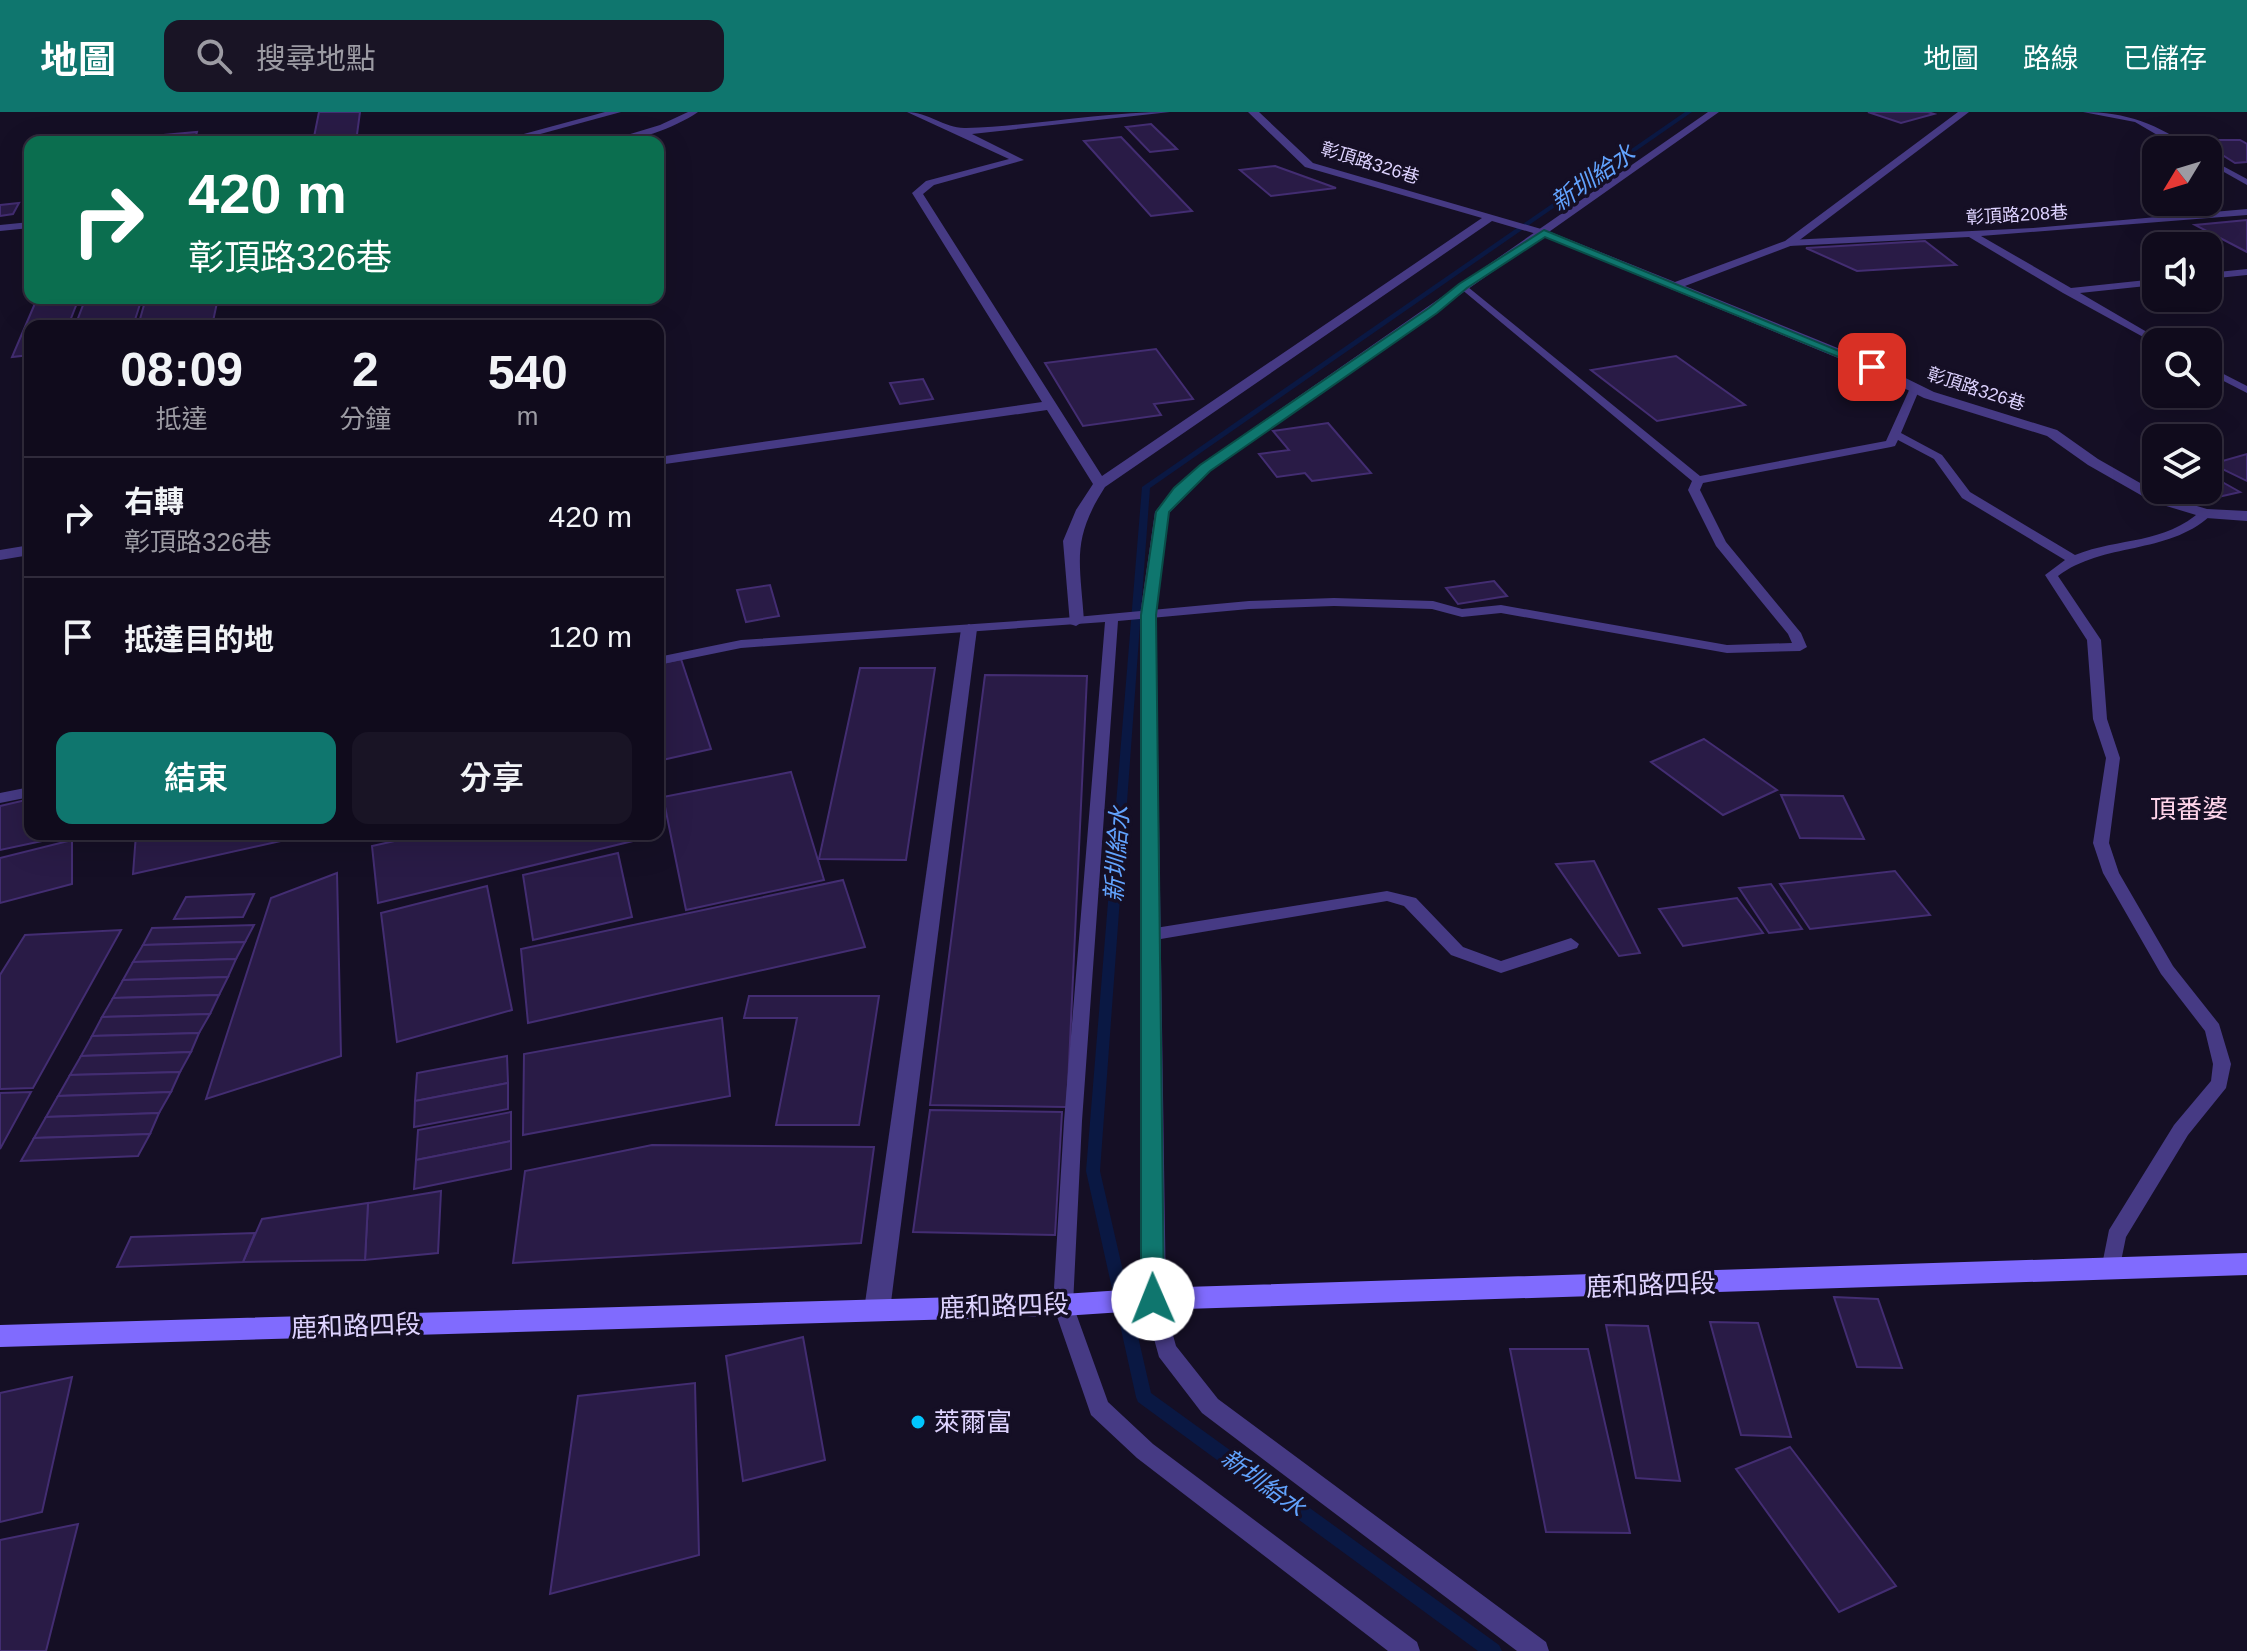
<!DOCTYPE html>
<html lang="zh-TW">
<head>
<meta charset="utf-8">
<style>
	:root { --surface:#100b1c; --page:#191425; --text:#f1f3f6; --muted:#9c9ba3; --line:#302b3b; --accent:#0f766e }
	body { margin:0; font-family:Helvetica,"Noto Sans TC",sans-serif; background:var(--page); color:var(--text); height:100vh; display:flex; flex-direction:column; font-size:30px; white-space:nowrap }
	* { box-sizing:border-box; margin:0 }
	p { font-size:26px; color:var(--muted) }
	.icon { flex:none; width:44px; height:44px; fill:none; stroke:currentColor; stroke-width:2; stroke-linecap:round; stroke-linejoin:round }
	.map { position:relative; flex:1; overflow:hidden }
	.details { position:absolute; left:24px; top:208px; width:640px; height:520px; display:flex; flex-direction:column; background:var(--surface); border-radius:16px; box-shadow:0 8px 32px #0002,0 0 0 2px var(--line) }
	.details>* { flex:none }
	.guide { position:absolute; left:24px; top:24px; width:640px; height:168px; border-radius:16px; box-shadow:0 8px 32px #0002,0 0 0 2px var(--line); background:#0b6e4f; color:#fff; overflow:hidden }
	.needle { width:52px; rotate:232deg }
	.buttons { position:absolute; left:2142px; top:24px; display:grid; gap:16px }
	.buttons a { display:grid; place-items:center; width:80px; height:80px; border-radius:16px; background:var(--surface); box-shadow:0 8px 32px #0002,0 0 0 2px var(--line); font-size:40px }
	.pin { position:absolute; display:grid; place-items:center; width:68px; height:68px; color:#fff; margin:-34px; border-radius:16px; box-shadow:0 4px 12px #0006 }
	.me { position:absolute; width:88px; margin:-44px; rotate:359deg; stroke-linejoin:round; filter:drop-shadow(0 0 6px #0008) }
	.turn { display:flex; align-items:center; gap:28px; height:168px; padding:0 32px; font-size:36px }
	.turn .icon { width:104px; height:104px; stroke-width:2.5 }
	.turn b { display:block; font-size:56px; line-height:68px }
	.eta { display:flex; justify-content:space-evenly; align-items:center; height:136px; text-align:center }
	.eta b { font-size:48px; font-weight:600; line-height:56px }
	.cta { display:flex; gap:16px; margin-top:auto; padding:16px 32px }
	.cta a { flex:1; height:92px; border-radius:16px; background:var(--accent); color:#fff; font-size:32px; font-weight:600; line-height:92px; text-align:center }
	.cta a+a { background:var(--page); color:var(--text) }
	ul { padding:0; list-style:none }
	li { display:flex; align-items:center; gap:24px; height:120px; padding:0 32px; border-top:2px solid var(--line) }
	li div { flex:1 }
	li b { display:block; font-size:30px }
	li em { font-style:normal }
	header { display:flex; align-items:center; gap:48px; box-sizing:border-box; height:112px; padding:0 40px; background:var(--accent); color:#fff }
	header strong { font-size:38px }
	nav { display:flex; gap:44px; margin-inline-start:auto; font-size:28px }
	.search { width:560px; height:72px; background:var(--page); display:flex; align-items:center; gap:20px; box-sizing:border-box; padding:0 28px; border-radius:16px; color:var(--muted); font-size:30px }
	.map>svg:first-child { display:block }
</style>
</head>
<body>
<header>
<strong>地圖</strong>
<div class="search"><svg class="icon" aria-label="search" viewBox="0 0 24 24"><circle cx="10" cy="10" r="6"/><path d="M15 15l6 6"/></svg>搜尋地點</div>
<nav><a>地圖</a><a>路線</a><a>已儲存</a></nav>
</header>
<div class="map">
<svg width="2247" height="1539" viewBox="0 0 2247 1539">
	<rect width="100%" height="100%" fill="#150f25"/>
	<g fill="none" stroke-linecap="round" stroke-linejoin="round">
		<polygon fill="#0a1843" fill-rule="evenodd" points="1685,0 1692,0 1150,376 1100,1059 1151,1281 1499,1533 1502,1539 1478,1539 1138,1290 1136,1285 1086,1059 1142,375"/>
	</g>
	<g fill="#291b46" stroke="#432d72" stroke-width="2">
		<polygon points="319,0 360,0 356,30 313,30"/>
		<polygon points="1868,0 1928,0 1934,2 1901,11"/>
		<polygon points="1151,12 1177,37 1150,40 1126,15"/>
		<polygon points="197,20 194,30 129,30 131,26"/>
		<polygon points="1121,25 1192,99 1151,104 1084,29"/>
		<polygon points="2199,28 2240,28 2247,32 2247,50 2235,51"/>
		<polygon points="1275,54 1336,76 1271,84 1240,58"/>
		<polygon points="19,91 13,102 0,104 0,93"/>
		<polygon points="2247,108 2247,140 2195,113"/>
		<polygon points="1925,129 1956,153 1857,159 1806,136"/>
		<polygon points="79,186 68,214 30,214 30,243 12,245 36,189"/>
		<polygon points="142,186 133,214 75,214 85,188"/>
		<polygon points="146,186 218,186 212,214 138,214"/>
		<polygon points="1156,237 1193,287 1154,292 1161,303 1083,314 1045,251"/>
		<polygon points="1676,244 1745,293 1657,309 1591,258"/>
		<polygon points="923,267 933,287 900,292 890,271"/>
		<polygon points="1328,311 1371,361 1312,369 1305,361 1277,365 1259,342 1289,338 1273,319"/>
		<polygon points="2247,342 2247,369 2212,352"/>
		<polygon points="2208,362 2240,380 2214,386 2199,378 2208,378"/>
		<polygon points="1494,469 1507,484 1458,492 1446,476"/>
		<polygon points="770,473 779,504 746,510 737,478"/>
		<polygon points="681,547 711,637 658,649 658,552"/>
		<polygon points="860,556 935,556 906,748 819,747"/>
		<polygon points="985,563 1087,564 1067,995 930,993"/>
		<polygon points="1704,627 1777,678 1723,703 1651,650"/>
		<polygon points="791,660 824,768 686,798 663,685"/>
		<polygon points="1781,683 1843,684 1864,727 1800,726"/>
		<polygon points="30,687 30,722 75,722 0,738 0,694"/>
		<polygon points="136,722 308,722 308,723 133,762"/>
		<polygon points="426,722 631,722 633,729 378,791 372,734"/>
		<polygon points="72,728 72,772 0,791 0,746"/>
		<polygon points="618,741 632,805 533,828 523,763"/>
		<polygon points="1594,749 1640,841 1619,844 1556,752"/>
		<polygon points="1895,759 1930,803 1810,817 1780,772"/>
		<polygon points="337,761 341,944 206,987 271,786"/>
		<polygon points="843,768 865,835 528,911 521,837"/>
		<polygon points="1771,772 1802,817 1769,821 1739,776"/>
		<polygon points="487,774 512,898 397,930 381,801"/>
		<polygon points="254,782 243,805 174,807 186,785"/>
		<polygon points="1737,786 1763,821 1683,834 1659,797"/>
		<polygon points="254,813 245,830 143,833 152,816"/>
		<polygon points="121,818 33,976 0,977 0,863 25,823"/>
		<polygon points="245,830 236,847 133,850 143,833"/>
		<polygon points="236,847 228,865 123,868 133,850"/>
		<polygon points="228,865 219,883 113,886 123,868"/>
		<polygon points="219,883 210,902 102,905 113,886"/>
		<polygon points="749,884 879,884 859,1013 776,1013 797,906 744,906"/>
		<polygon points="210,902 199,921 92,924 102,905"/>
		<polygon points="722,906 730,984 523,1023 524,942"/>
		<polygon points="199,921 191,940 81,944 92,924"/>
		<polygon points="191,940 180,960 70,963 81,944"/>
		<polygon points="507,944 508,971 415,989 417,961"/>
		<polygon points="180,960 171,980 58,984 70,963"/>
		<polygon points="508,971 508,997 414,1015 415,989"/>
		<polygon points="31,980 0,1037 0,981"/>
		<polygon points="171,980 159,1001 46,1005 58,984"/>
		<polygon points="930,998 1062,1000 1055,1123 913,1120"/>
		<polygon points="511,1000 511,1029 416,1048 418,1018"/>
		<polygon points="159,1001 150,1022 34,1026 46,1005"/>
		<polygon points="150,1022 138,1044 21,1049 34,1026"/>
		<polygon points="511,1029 511,1057 414,1077 416,1048"/>
		<polygon points="652,1033 874,1035 861,1131 513,1151 525,1059"/>
		<polygon points="441,1079 438,1141 365,1148 368,1091"/>
		<polygon points="368,1091 365,1148 243,1150 262,1107"/>
		<polygon points="255,1121 243,1150 117,1155 131,1125"/>
		<polygon points="1834,1185 1878,1187 1902,1256 1857,1255"/>
		<polygon points="1710,1210 1758,1211 1791,1325 1741,1323"/>
		<polygon points="1606,1213 1648,1214 1680,1369 1636,1366"/>
		<polygon points="803,1225 825,1348 743,1369 726,1244"/>
		<polygon points="1510,1237 1588,1237 1630,1421 1546,1420"/>
		<polygon points="72,1265 42,1400 0,1410 0,1281"/>
		<polygon points="695,1271 699,1443 550,1482 578,1284"/>
		<polygon points="1790,1335 1896,1474 1839,1500 1736,1357"/>
		<polygon points="78,1412 46,1539 0,1539 0,1428"/>
	</g>
	<g fill="none" stroke-linecap="round" stroke-linejoin="round">
		<g fill="#463a84" fill-rule="evenodd">
			<path d="M688 0H698C673 17 635 30 604 30L660 13Z"/>
			<path d="M2083 0C2126 0 2159 12 2193 38H2183L2135 10Z"/>
			<polygon points="2208,46 2247,67 2247,73 2208,51"/>
			<polygon points="2247,97 2247,103 1981,124 2071,176 2156,167 2156,173 2080,181 2164,230 2156,230 2156,232 2063,181 1969,125 1789,134 1784,131 1789,128 2033,116"/>
			<polygon points="30,110 30,116 0,119 0,113"/>
			<polygon points="2247,157 2247,163 2208,167 2208,161"/>
			<path d="M1463 171 1700 364 1886 329 1910 276 1915 273 1920 276 1901 321 1942 343 1970 380 2075 443C2120 425 2164 433 2202 398H2210V404C2167 443 2103 430 2058 464L2101 528 2107 607 2120 646 2109 731 2119 761 2173 854 2219 912 2231 952 2226 976 2188 1023 2126 1125 2118 1164 2111 1167 2104 1164 2101 1158 2109 1118 2174 1013 2211 969 2213 952 2205 919 2161 862 2103 761 2093 731 2106 646 2093 607 2087 528 2045 463 2065 448 1962 386 1934 347 1898 328 1895 334 1891 335 1703 371 1700 378 1726 430 1801 521 1807 535 1800 539 1727 541 1501 501 1462 505 1432 497 1334 494 1249 497 1118 509 1082 1009 1073 1193 1108 1290 1153 1332 1417 1530 1420 1539H1388L1137 1346 1091 1303 1053 1193 1064 1009 1105 510 741 536 658 553V545L741 528 1076 505 1249 489 1334 486 1433 489 1462 497 1501 493 1727 533 1792 531 1788 522 1716 434 1688 378 1692 369 1460 176 1458 174Z"/>
			<polygon points="2208,254 2247,274 2247,281 2208,261"/>
			<polygon points="30,675 30,685 0,691 0,681"/>
			<polygon points="1387,779 1416,786 1463,835 1501,849 1571,826 1579,832 1577,836 1501,861 1451,843 1404,794 1387,789 1149,829 1141,823 1149,817"/>
			<polygon points="1153,1178 1160,1181 1163,1187 1176,1234 1218,1287 1546,1530 1549,1539 1517,1539 1202,1301 1159,1245 1143,1187 1146,1181"/>
		</g>
		<g fill="#463a84" fill-rule="evenodd">
			<polygon points="605,0 621,0 511,30 494,30"/>
			<path d="M907 0C928 0 946 17 966 16 1034 14 1101 0 1170 0L972 22 1024 48 934 73 923 82 1102 364 1482 106 1305 55 1248 0H1259L1313 51 1548 119 1675 170 1785 129 1958 0H1969L1793 133 1685 174 1877 252 1934 280 2057 318 2098 347 2163 384 2207 397 2247 399V409L2206 406 2153 390 2088 353 2047 324 1924 286 1867 258 1540 123 1492 109 1105 375C1071 428 1080 449 1084 509L1076 514 1070 512 1063 429 1076 398 1093 372 1047 298 658 353V345L1042 290 912 81 926 69 1009 47Z"/>
			<polygon points="30,433 30,443 0,448 0,438"/>
			<polygon points="969,512 977,517 890,1198 886,1206 877,1209 868,1206 864,1198 961,517"/>
		</g>
		<polygon fill="#463a84" fill-rule="evenodd" points="1708,0 1719,0 1210,359 1169,401 1156,503 1166,1187 1162,1195 1153,1198 1144,1195 1140,1187 1140,503 1155,400 1174,376 1200,353"/>
		<polygon fill="#806bfe" fill-rule="evenodd" points="2247,1141 2247,1163 1153,1198 1063,1204 0,1235 0,1213 1063,1182 1153,1176"/>
	</g>
	<polygon fill="#0f766e" stroke="#0a4d48" stroke-width="2" points="1544,118 1878,255 1868,257 1545,125 1467,176 1437,201 1210,359 1169,400 1156,503 1164,1187 1161,1194 1153,1197 1145,1194 1141,1187 1141,503 1156,400 1174,376 1200,353 1429,196 1459,172"/>
	<circle fill="#01c6fd" stroke="#150f25" stroke-width="3" cx="918" cy="1310" r="8"/>
	<g text-anchor="middle" stroke-width="7" stroke-linejoin="round" paint-order="stroke">
		<g font-size="18" fill="#ded3ff" stroke="#150f25">
			<text transform="translate(1370 51) rotate(17)" y="6">彰頂路326巷</text>
			<text transform="translate(2017 103) rotate(-3)" y="6">彰頂路208巷</text>
			<text transform="translate(1976 277) rotate(18)" y="6">彰頂路326巷</text>
		</g>
		<g font-size="24" font-style="italic" fill="#62a3fe" stroke="#150f25">
			<text transform="translate(1593 66) rotate(-35)" y="8">新圳給水</text>
			<text transform="translate(1117 742) rotate(-86)" y="8">新圳給水</text>
			<text transform="translate(1263 1371) rotate(36)" y="8">新圳給水</text>
		</g>
		<g font-size="26" fill="#ffd5eb" stroke="#150f25">
			<text x="2189" y="706">頂番婆</text>
		</g>
		<g font-size="26" fill="#ded3ff" stroke="#150f25">
			<text transform="translate(1651 1173) rotate(-2)" y="9">鹿和路四段</text>
			<text transform="translate(1004 1194) rotate(-2)" y="9">鹿和路四段</text>
			<text transform="translate(356 1214) rotate(-2)" y="9">鹿和路四段</text>
		</g>
		<g font-size="26" fill="#ded3ff" stroke="#150f25" text-anchor="start">
			<text x="934" y="1319">萊爾富</text>
		</g>
	</g>
</svg>
<div class="buttons">
<a><svg class="needle" viewBox="-14 -14 28 28"><path d="M0-13l5 13h-10z" fill="#e53935"/><path d="M0 13l5-13h-10z" fill="#9c9ba3"/></svg></a>
<a><svg class="icon" aria-label="sound" viewBox="0 0 24 24"><path d="M4 9h4l5-4v14l-5-4H4zM17 9q2 3 0 6"/></svg></a>
<a><svg class="icon" aria-label="search" viewBox="0 0 24 24"><circle cx="10" cy="10" r="6"/><path d="M15 15l6 6"/></svg></a>
<a><svg class="icon" aria-label="layers" viewBox="0 0 24 24"><path d="M12 4l9 5-9 5-9-5zM3 14l9 5 9-5"/></svg></a>
</div>
<div class="pin" style="left:1872px;top:255px;background:#d93025"><svg class="icon" aria-label="arrive" viewBox="0 0 24 24"><path d="M6 21V4h12l-3 4 3 4H6"/></svg></div>
<svg class="me" style="left:1153px;top:1187px" viewBox="-20 -20 40 40"><circle r="19" fill="#fff"/><path d="M0-13L10 11 0 6-10 11z" fill="#0f766e"/></svg>
<div class="guide">
<div class="turn"><svg class="icon" aria-label="right" viewBox="0 0 24 24"><path d="M7 20v-9h11M14 6l5 5-5 5"/></svg><div><b>420 m</b>彰頂路326巷</div></div>
</div>
<section class="details">
<div class="eta">
<div><b>08:09</b><p>抵達</p></div>
<div><b>2</b><p>分鐘</p></div>
<div><b>540</b><p>m</p></div>
</div>
<ul>
<li><svg class="icon" aria-label="right" viewBox="0 0 24 24"><path d="M7 20v-9h11M14 6l5 5-5 5"/></svg><div><b>右轉</b><p>彰頂路326巷</p></div><em>420 m</em></li>
<li><svg class="icon" aria-label="arrive" viewBox="0 0 24 24"><path d="M6 21V4h12l-3 4 3 4H6"/></svg><div><b>抵達目的地</b></div><em>120 m</em></li>
</ul>
<div class="cta"><a>結束</a><a>分享</a></div>
</section>
</div>
</body>
</html>
